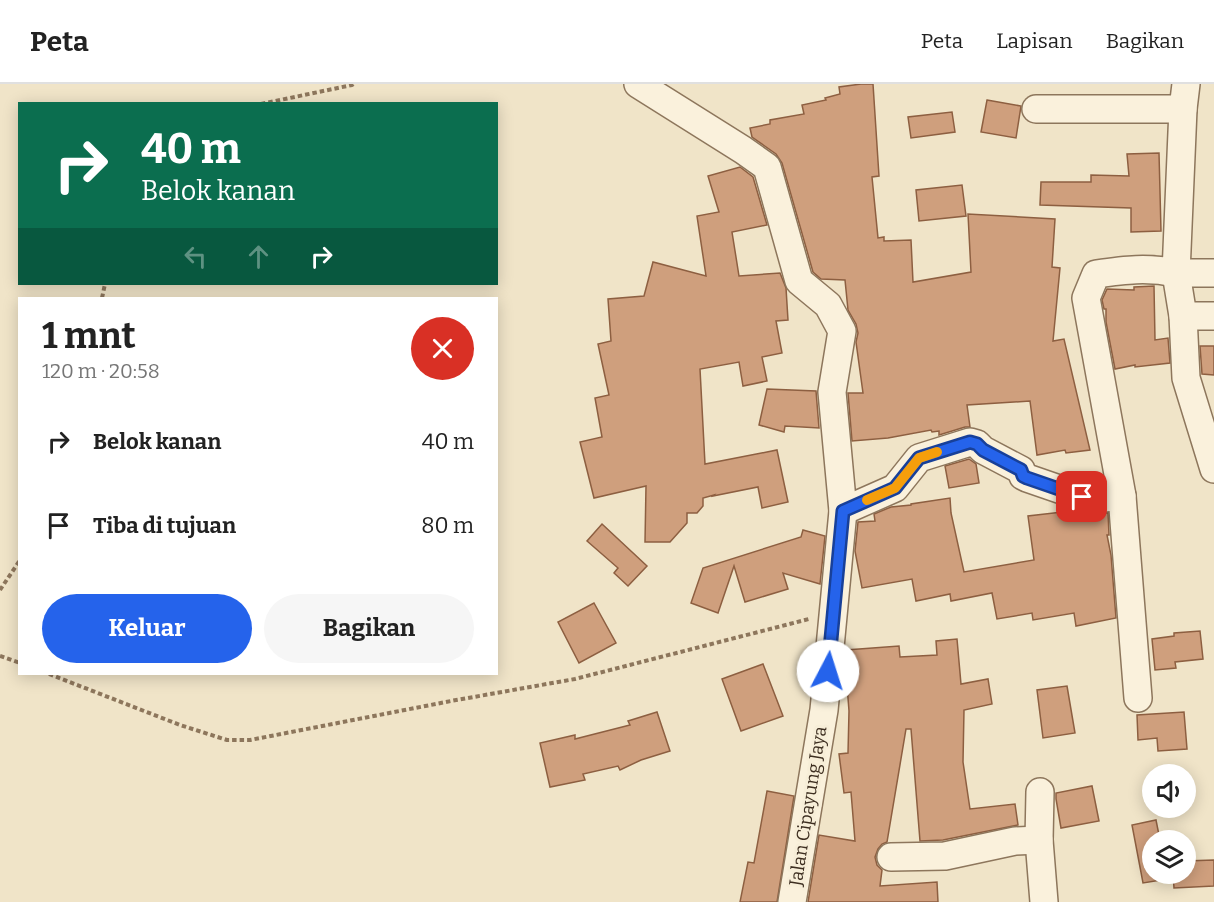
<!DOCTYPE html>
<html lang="id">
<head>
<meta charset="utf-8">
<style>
	:root { --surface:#fff; --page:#f6f6f6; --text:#222; --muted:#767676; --line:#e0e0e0; --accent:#2563eb }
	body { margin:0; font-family:Bitter,serif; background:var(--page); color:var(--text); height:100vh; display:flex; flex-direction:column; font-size:22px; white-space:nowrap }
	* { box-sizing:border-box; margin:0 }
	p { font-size:20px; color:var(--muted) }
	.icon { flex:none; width:33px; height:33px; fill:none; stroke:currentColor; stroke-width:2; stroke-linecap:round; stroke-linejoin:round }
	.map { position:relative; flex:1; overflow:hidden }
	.panel { position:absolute; left:18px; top:213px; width:480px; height:378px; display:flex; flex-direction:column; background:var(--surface); border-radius:0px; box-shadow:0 3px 15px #0003 }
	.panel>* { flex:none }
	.hud { position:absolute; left:18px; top:18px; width:480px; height:183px; border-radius:0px; box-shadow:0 3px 15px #0003; background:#0b6e4f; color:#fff; overflow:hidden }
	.fabs { position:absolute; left:1142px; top:680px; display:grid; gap:12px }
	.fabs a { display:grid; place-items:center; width:54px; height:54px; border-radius:50%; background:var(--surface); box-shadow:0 3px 15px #0003; font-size:30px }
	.pin { position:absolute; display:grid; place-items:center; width:51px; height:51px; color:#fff; margin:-26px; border-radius:12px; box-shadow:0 3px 9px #0006 }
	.me { position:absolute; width:66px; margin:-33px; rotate:5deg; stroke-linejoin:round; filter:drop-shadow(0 0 4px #0008) }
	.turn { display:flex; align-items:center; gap:21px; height:126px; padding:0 24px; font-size:27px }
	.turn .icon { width:78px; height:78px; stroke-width:2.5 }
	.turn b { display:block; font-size:42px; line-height:51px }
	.lanes { display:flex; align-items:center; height:57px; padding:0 24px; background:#0003; justify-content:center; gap:30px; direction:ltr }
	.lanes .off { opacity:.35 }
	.round { display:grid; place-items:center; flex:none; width:63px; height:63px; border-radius:32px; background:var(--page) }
	.headline { display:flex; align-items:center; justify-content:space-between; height:102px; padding:0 24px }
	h1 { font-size:36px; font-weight:700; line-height:45px }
	.action { display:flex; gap:12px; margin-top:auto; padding:12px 24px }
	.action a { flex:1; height:69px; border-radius:36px; background:var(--accent); color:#fff; font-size:24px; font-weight:700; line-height:69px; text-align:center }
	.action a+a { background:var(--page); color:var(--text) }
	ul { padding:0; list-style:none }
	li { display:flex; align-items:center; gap:18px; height:84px; padding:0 24px }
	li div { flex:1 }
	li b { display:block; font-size:22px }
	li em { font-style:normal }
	header { display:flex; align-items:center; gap:36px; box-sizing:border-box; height:84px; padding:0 30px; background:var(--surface); border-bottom:2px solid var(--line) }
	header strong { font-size:28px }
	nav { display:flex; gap:33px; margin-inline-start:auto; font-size:21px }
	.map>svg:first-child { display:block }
</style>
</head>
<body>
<header>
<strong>Peta</strong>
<nav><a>Peta</a><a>Lapisan</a><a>Bagikan</a></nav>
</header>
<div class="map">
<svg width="1214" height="818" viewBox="0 0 1214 818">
	<rect width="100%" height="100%" fill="#f0e4c8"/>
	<g fill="#cf9f7d" stroke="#8d5f41" stroke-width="1.5">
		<polygon points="861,0 873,0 879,92 872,93 878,154 884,153 884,157 911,156 913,198 971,188 968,130 1055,135 1052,183 1060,184 1053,257 1064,255 1090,366 1066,369 1065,366 1037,371 1030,317 967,321 970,343 965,343 939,351 939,347 932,348 931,346 888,354 852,357 848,309 863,309 856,258 858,249 856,240 848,226 845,196 821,195 813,188 782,79 776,70 752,53 750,44 770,40 770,36 804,30 802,21 826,16 825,14 840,10 839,3"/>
		<polygon points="987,16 1021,22 1016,54 981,48"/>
		<polygon points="952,28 955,48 911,54 908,33"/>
		<polygon points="1159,69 1161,147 1131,148 1131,124 1040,121 1041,98 1091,98 1091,91 1129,92 1127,70"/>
		<polygon points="740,83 753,93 767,141 732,148 739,192 780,189 786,204 788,236 776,237 782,269 762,273 767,297 743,302 739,278 700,285 705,380 777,366 788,418 762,424 758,403 713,412 714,411 703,414 703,422 697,429 687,429 687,439 670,458 645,458 646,402 594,414 580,358 602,353 595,314 609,311 598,260 611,257 608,215 644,212 653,178 706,192 697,132 719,128 708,92"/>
		<polygon points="962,101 966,132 919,137 916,106"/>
		<polygon points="1154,202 1155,256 1168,254 1170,279 1135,283 1135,281 1115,285 1106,238 1106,225 1104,225 1102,216 1107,205 1134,206 1134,203"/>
		<polygon points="1200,262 1214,262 1214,291 1202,290"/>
		<polygon points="767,305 816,307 819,344 785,342 784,348 759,341"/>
		<polygon points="969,375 976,380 979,399 949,404 945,382"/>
		<polygon points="950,414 951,429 964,488 1034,476 1028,432 1062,428 1062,431 1080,428 1108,429 1109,451 1107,451 1111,471 1116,534 1076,542 1074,529 1033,536 1032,529 997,535 992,509 951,517 950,510 916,517 912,495 862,504 855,467 858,438 875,437 874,430 891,423 911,421 911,420"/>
		<polygon points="602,440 647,482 628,502 614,489 618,484 587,457"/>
		<polygon points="803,446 825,452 820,500 783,489 788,505 745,518 734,482 718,529 691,519 703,484 801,453"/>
		<polygon points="594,519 616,559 579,579 558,538"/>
		<polygon points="1200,547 1203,575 1175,578 1176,584 1155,586 1152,555 1174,552 1174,549"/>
		<polygon points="957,555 961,600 988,595 992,620 964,626 963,678 970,725 1015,720 1018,741 943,756 920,757 911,645 906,645 887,758 882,760 878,765 875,773 877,781 882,786 880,802 937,798 938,818 808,818 819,751 855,757 851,708 844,709 839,670 848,669 849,627 845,575 846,566 899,562 900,573 937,571 936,557"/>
		<polygon points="763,580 783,632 741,647 722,595"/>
		<polygon points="1067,602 1075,649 1043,654 1037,606"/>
		<polygon points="657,628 670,667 641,676 620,686 618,682 583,690 585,696 550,703 540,659 575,651 575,655 630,641 628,637"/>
		<polygon points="1184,628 1187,665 1158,667 1157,654 1138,656 1137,631"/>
		<polygon points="1092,702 1099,737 1061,744 1056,715 1056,709"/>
		<polygon points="767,707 794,712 777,818 740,818 748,778 754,779"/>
		<polygon points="1156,736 1160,756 1152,756 1152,789 1167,789 1168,795 1143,799 1132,741"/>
		<polygon points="1214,776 1214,802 1174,804 1173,789 1185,789 1185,777"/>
	</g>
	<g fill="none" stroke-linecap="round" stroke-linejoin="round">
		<defs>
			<g id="minor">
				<polyline points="638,0 743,66 767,83 799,197 828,221 842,247 832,308 843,427 824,626 792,818"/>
				<polyline points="1036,25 1183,25"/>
				<polyline points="1214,189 1176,189 1183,232 1186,294 1214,385"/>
				<polyline points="1183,232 1214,232"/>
				<polyline points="843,427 895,404 919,374 970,358 977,360 983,366 1021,386 1023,392 1027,394 1082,413 1104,414 1122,412"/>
				<path d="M1138 614 1122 412 1086 214 1096 190C1125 186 1147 183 1176 189L1183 25 1186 0"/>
				<polyline points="1040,708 1039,756 1044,818"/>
				<polyline points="891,773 945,772 1015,757 1039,756"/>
			</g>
		</defs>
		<use href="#minor" stroke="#8d765c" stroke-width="30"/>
		<g stroke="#8d765c" stroke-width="4" stroke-dasharray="4.5 3" stroke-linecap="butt">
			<polyline points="261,20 352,1 353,0"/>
			<polyline points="102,214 105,200"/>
			<polyline points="0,506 20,476"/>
			<polyline points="0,572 20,579"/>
			<polyline points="49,590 180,641 227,656 250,656 451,617 575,595 809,535"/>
		</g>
		<use href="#minor" stroke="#faf1dc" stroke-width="27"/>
	</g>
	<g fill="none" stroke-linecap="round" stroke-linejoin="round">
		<defs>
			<polyline id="route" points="828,587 843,427 895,404 919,374 970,358 977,360 983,366 1021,386 1023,392 1027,394 1082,413"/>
		</defs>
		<use href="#route" stroke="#184099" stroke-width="15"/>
		<use href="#route" stroke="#2563eb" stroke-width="10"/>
		<polyline stroke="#f59e0b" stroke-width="10" points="867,416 895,404 919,374 937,368"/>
	</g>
	<g text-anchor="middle" stroke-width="6" stroke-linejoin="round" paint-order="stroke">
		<g font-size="18" fill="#3d2e20" stroke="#f7eed8">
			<text transform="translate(808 722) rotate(-81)" y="6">Jalan Cipayung Jaya</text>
		</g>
	</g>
</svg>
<div class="fabs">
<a><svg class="icon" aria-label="sound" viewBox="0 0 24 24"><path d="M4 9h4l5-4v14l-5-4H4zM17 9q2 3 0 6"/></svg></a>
<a><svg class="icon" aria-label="layers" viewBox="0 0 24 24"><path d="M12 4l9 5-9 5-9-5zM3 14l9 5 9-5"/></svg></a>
</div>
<div class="pin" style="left:1082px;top:413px;background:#d93025"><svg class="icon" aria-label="arrive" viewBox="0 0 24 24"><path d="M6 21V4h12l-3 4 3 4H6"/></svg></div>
<svg class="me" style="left:828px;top:587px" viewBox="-20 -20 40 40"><circle r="19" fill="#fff"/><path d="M0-13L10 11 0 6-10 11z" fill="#2563eb"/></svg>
<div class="hud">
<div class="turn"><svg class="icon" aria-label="right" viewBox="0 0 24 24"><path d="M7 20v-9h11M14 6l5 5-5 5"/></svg><div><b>40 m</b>Belok kanan</div></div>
<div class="lanes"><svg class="icon off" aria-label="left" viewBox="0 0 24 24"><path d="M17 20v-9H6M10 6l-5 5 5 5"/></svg><svg class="icon off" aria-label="ahead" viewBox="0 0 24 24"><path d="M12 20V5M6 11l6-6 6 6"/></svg><svg class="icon" aria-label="right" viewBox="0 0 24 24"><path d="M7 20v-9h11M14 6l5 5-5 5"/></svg></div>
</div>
<section class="panel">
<div class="headline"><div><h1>1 mnt</h1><p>120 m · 20:58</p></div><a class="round" style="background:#d93025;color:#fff"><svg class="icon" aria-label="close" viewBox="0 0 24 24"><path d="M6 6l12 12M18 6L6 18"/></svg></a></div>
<ul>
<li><svg class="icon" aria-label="right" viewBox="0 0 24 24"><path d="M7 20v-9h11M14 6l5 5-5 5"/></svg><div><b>Belok kanan</b></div><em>40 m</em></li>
<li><svg class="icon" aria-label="arrive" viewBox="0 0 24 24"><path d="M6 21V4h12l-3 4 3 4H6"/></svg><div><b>Tiba di tujuan</b></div><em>80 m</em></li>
</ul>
<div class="action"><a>Keluar</a><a>Bagikan</a></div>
</section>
</div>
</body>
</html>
